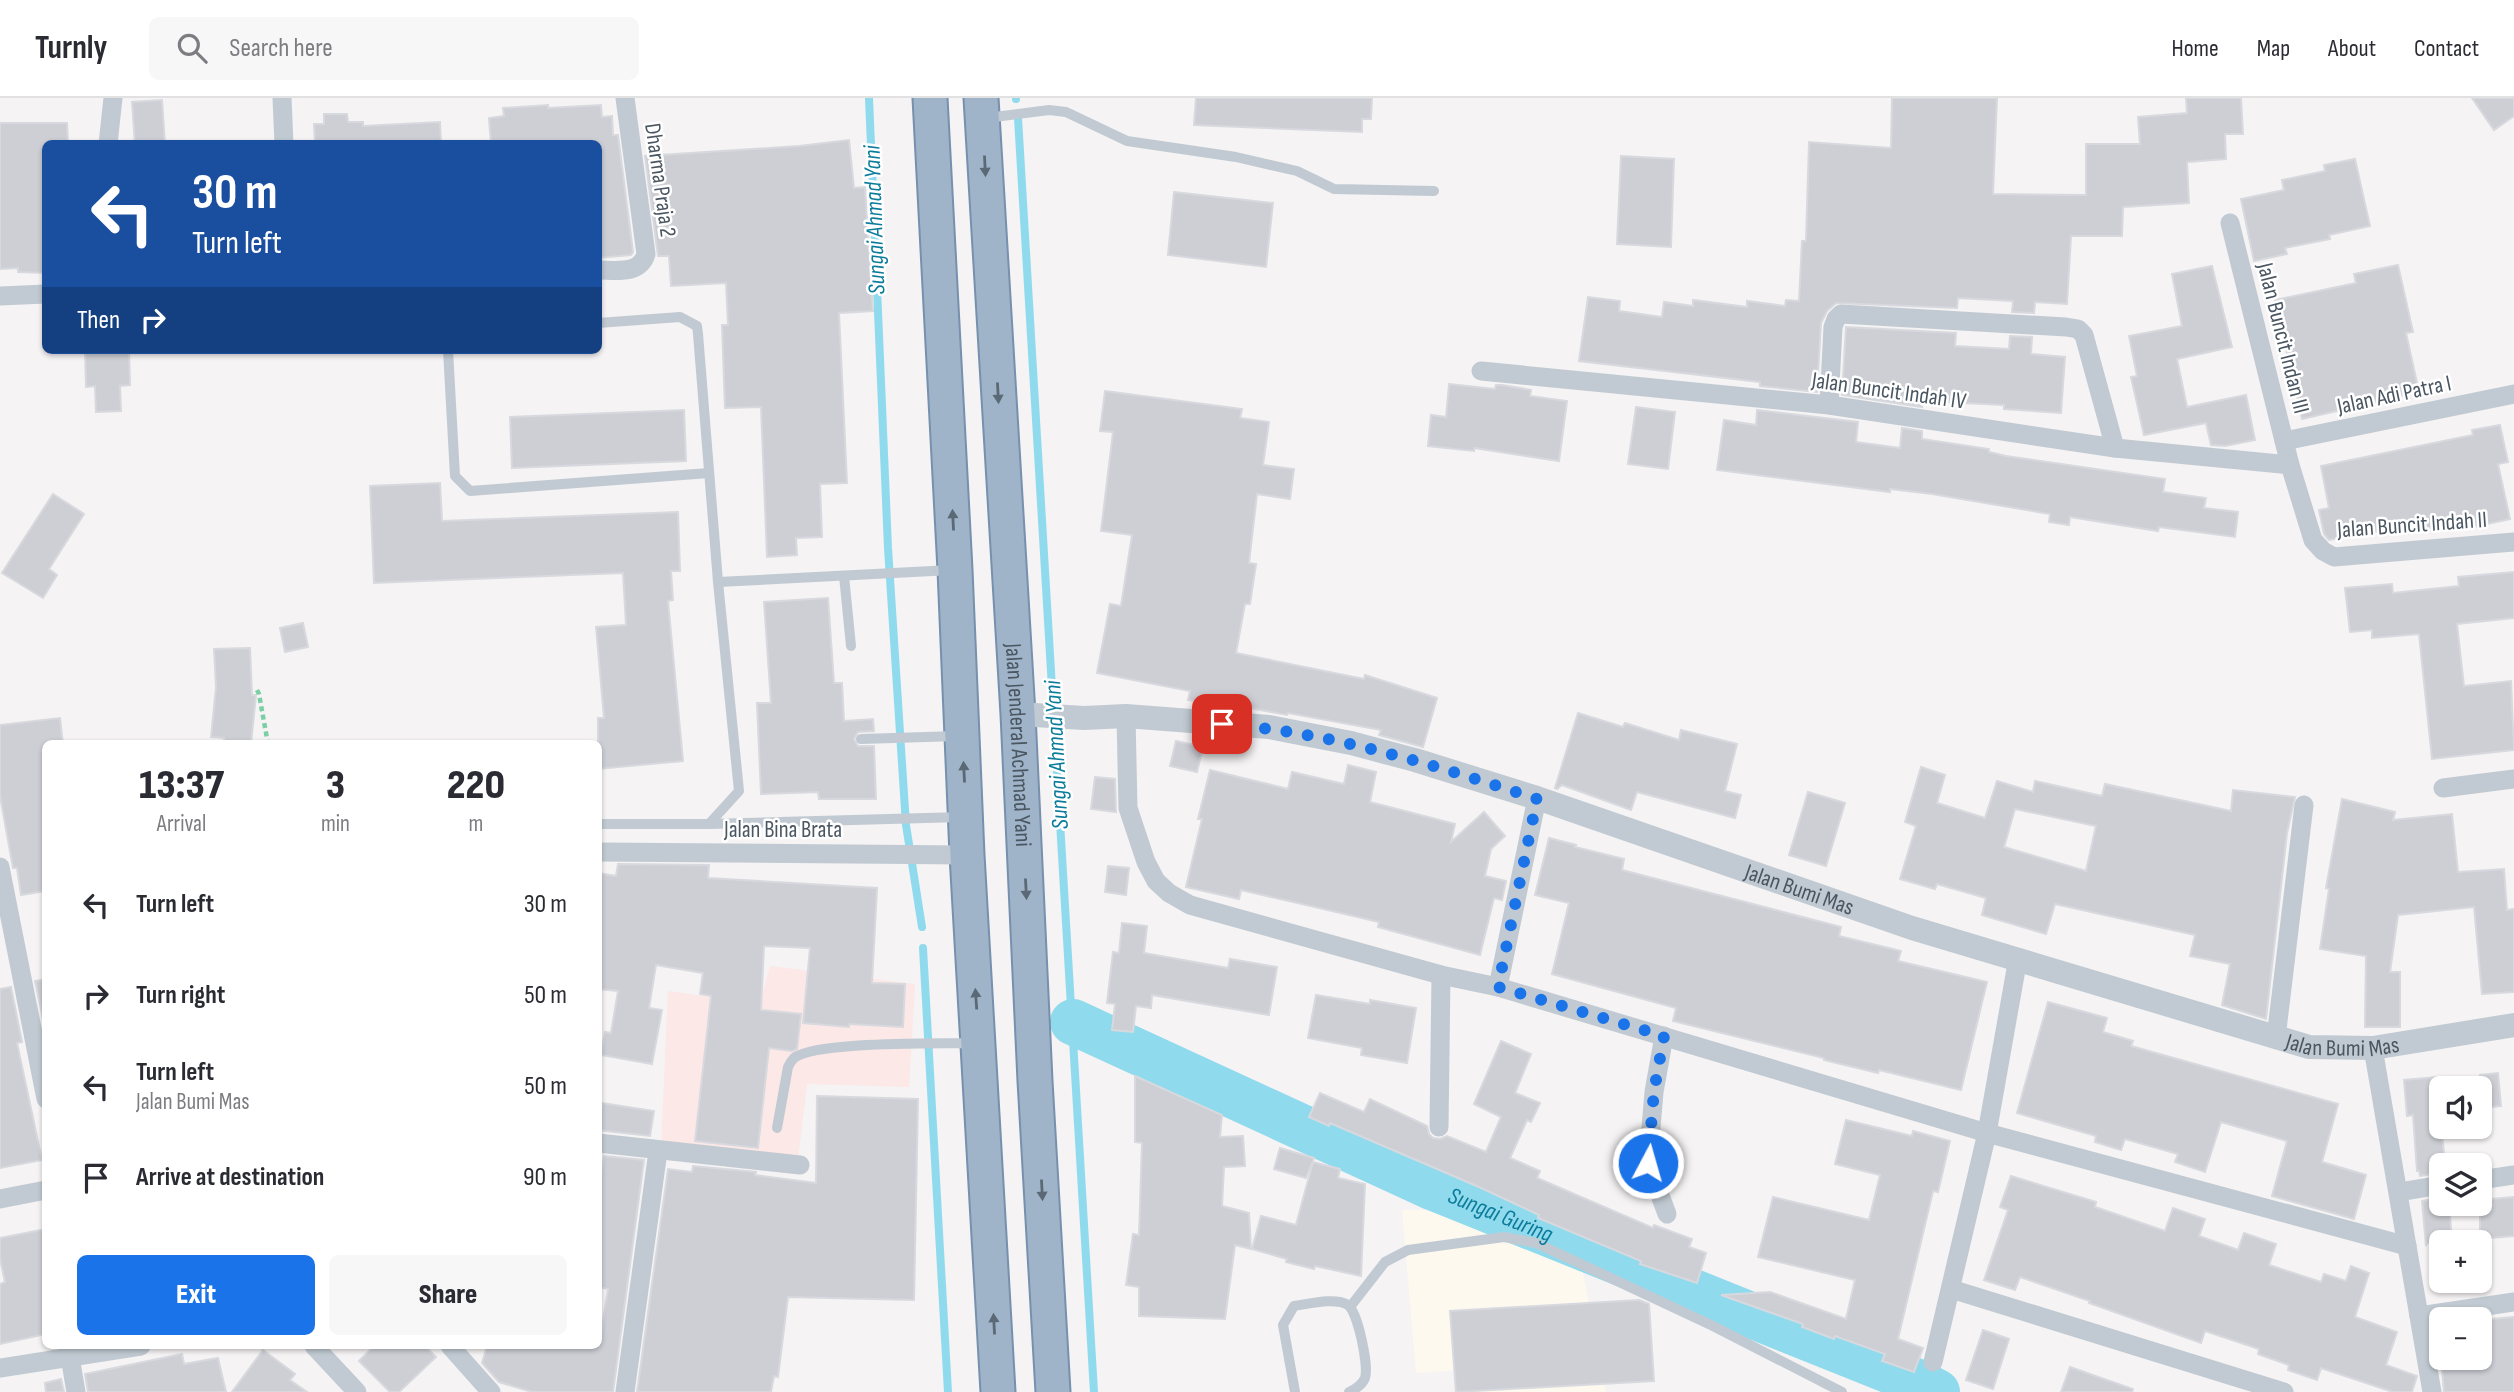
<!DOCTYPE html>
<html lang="en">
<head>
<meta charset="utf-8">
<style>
	:root { --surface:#fff; --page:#f7f7f7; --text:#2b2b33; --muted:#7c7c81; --line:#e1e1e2; --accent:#1a73e8 }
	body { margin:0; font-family:"Sofia Sans Condensed",sans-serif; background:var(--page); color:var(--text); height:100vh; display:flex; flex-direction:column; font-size:26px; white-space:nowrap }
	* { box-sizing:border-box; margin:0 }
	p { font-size:23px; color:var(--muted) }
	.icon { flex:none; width:38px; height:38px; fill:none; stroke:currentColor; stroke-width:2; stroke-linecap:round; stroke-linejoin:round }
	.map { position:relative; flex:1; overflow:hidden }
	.side { position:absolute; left:42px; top:642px; width:560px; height:609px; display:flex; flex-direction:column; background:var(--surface); border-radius:10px; box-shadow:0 2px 5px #0004 }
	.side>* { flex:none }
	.top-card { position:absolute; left:42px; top:42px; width:560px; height:214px; border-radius:10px; box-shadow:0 2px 5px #0004; background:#1a4fa0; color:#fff; overflow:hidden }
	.controls { position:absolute; left:2429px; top:978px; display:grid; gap:14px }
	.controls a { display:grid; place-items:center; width:63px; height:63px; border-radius:10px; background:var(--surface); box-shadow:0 2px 5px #0004; font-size:35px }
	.pin { position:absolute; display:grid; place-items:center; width:60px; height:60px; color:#fff; margin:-30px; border-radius:14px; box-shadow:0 4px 10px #0006 }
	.me { position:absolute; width:77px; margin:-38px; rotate:6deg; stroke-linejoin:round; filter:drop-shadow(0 0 5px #0008) }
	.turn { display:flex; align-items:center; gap:24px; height:147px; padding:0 35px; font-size:32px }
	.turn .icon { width:91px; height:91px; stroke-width:2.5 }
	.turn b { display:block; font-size:49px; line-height:60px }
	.then { display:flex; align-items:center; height:66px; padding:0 35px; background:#0003; gap:14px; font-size:26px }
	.eta { display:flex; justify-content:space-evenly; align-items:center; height:119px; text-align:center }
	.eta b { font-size:42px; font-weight:800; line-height:49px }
	.action { display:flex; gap:14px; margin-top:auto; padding:14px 35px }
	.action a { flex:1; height:80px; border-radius:10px; background:var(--accent); color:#fff; font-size:28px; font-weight:800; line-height:80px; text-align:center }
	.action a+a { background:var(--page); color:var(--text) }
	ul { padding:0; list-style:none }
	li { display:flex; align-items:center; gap:21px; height:91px; padding:0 35px }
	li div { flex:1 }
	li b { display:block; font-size:26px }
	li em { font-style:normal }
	header { display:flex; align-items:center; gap:42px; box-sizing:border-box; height:98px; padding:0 35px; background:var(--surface); border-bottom:2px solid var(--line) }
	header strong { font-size:33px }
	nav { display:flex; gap:38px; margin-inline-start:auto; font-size:24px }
	.search { width:490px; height:63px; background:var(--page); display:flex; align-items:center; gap:18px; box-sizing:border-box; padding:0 24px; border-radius:10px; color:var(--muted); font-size:26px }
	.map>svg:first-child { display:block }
</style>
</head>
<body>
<header>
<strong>Turnly</strong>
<div class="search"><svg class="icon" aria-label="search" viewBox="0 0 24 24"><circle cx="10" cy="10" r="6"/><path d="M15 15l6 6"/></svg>Search here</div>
<nav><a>Home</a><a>Map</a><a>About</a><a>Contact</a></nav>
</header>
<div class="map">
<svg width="2514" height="1294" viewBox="0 0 2514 1294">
	<rect width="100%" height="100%" fill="#f5f3f3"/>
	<polygon fill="#fdf9ef" points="1402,1112 1571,1113 1606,1294 1479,1294 1463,1272 1416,1275"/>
	<polygon fill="#fce8e6" points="770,868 915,886 909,989 807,986 798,1061 661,1052 668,893 760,906"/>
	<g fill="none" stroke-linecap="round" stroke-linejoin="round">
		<g stroke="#90daee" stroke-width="8">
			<polyline points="869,0 888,450 906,727 922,829"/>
			<polyline points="1016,0 1016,1"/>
			<polyline points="1018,20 1094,1294"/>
			<polyline points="923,850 948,1294"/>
		</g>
		<path stroke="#90daee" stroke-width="46" id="s1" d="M1073 924 1434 1090 1918 1284 1937 1294"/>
	</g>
	<g fill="#cdcfd5" stroke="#d7d9de" stroke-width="2" fill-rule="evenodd">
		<polygon points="1196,0 1372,0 1371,21 1362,21 1362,34 1194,27"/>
		<polygon points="1892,0 1997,0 1993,96 2086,97 2086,46 2140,46 2138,19 2187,15 2186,0 2241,0 2243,36 2225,36 2226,61 2187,64 2189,105 2123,109 2122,138 2071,138 2067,206 2035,204 2034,215 2012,214 2013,203 1958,200 1957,210 1836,205 1827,213 1821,225 1817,294 1760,288 1760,284 1579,263 1588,199 1620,203 1619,213 1662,219 1664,204 1693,208 1693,202 1747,209 1747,203 1785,208 1786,202 1799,203 1802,143 1806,143 1809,44 1891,50"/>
		<polygon points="2472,0 2514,0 2514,18 2494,32"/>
		<polygon points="162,2 165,46 135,46 132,4"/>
		<polygon points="548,7 548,10 601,7 602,19 612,18 613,37 618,37 633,154 631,157 598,160 598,46 491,46 489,20 504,18 503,10"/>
		<polygon points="324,16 347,16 348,24 363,24 363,28 440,24 441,46 315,46 314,26 324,26"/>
		<polygon points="0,25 67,25 68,46 46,46 46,175 18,174 18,170 0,171"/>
		<polygon points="849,42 854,90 865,89 873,213 839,215 847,385 820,386 822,439 796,440 797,457 767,459 761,309 725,310 722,227 728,227 726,185 671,188 669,158 658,158 645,58 799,48"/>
		<polygon points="1621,58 1674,61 1671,149 1617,146"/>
		<polygon points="2355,61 2370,128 2329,137 2330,141 2285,150 2287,156 2254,163 2241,101 2284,92 2282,82 2325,73 2324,67"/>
		<polygon points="1174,94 1273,105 1266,169 1168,157"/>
		<polygon points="2398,167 2413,234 2406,235 2419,294 2302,321 2275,202 2356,185 2354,176"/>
		<polygon points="2212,168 2232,249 2177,261 2187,309 2246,297 2255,342 2225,348 2211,347 2206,325 2144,337 2131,279 2137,278 2129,238 2182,228 2172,176"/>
		<polygon points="1846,229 1956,235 1955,248 2009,251 2010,238 2032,239 2031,256 2065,259 2061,315 2004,311 2004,307 1922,303 1922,309 1842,297"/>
		<polygon points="85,252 129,252 130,287 120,288 121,313 96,314 95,288 86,289"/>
		<polygon points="1449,286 1495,291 1496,287 1502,287 1531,292 1530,298 1567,303 1559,363 1474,350 1474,353 1428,348 1431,317 1446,319"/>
		<polygon points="1105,293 1242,311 1240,320 1269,324 1263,367 1294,371 1290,401 1257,396 1249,465 1256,466 1250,506 1245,506 1236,555 1364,581 1365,577 1437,600 1423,649 1379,637 1381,632 1288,615 1287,617 1224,605 1223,609 1188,602 1190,593 1097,575 1110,506 1121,508 1132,437 1101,433 1113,334 1100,333"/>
		<polygon points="1636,309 1675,314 1668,371 1628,366"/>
		<polygon points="684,312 686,363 512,370 510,319"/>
		<polygon points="1757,312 1858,324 1856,344 1900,350 1902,330 1922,333 1922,341 1989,351 1989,354 2006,358 2165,381 2163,394 2206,400 2204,410 2238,414 2235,439 2159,429 2158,433 2070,419 2069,427 2049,424 2050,416 1932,396 1890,391 1890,394 1717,372 1724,322 1756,327"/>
		<polygon points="2500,327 2508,364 2498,366 2510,421 2469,430 2468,422 2405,436 2403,429 2329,442 2324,436 2319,412 2329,410 2321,368 2473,337 2472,332"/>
		<polygon points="440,385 442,423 678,414 680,473 671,473 673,502 668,503 683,663 598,671 598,620 604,620 596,529 626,527 623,475 374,485 370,388"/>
		<polygon points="53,396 84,416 49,471 57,477 43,500 2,475"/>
		<polygon points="2514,474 2514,520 2457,526 2464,588 2511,583 2514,652 2432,661 2419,536 2372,540 2372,532 2350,534 2345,490 2392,486 2393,495 2459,488 2458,479"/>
		<polygon points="828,500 834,585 842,585 844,623 873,621 874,633 858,634 854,641 858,648 874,648 876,701 819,701 818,694 761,696 757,605 771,605 764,504"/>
		<polygon points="303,525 308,549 285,554 280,530"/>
		<polygon points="250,550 252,597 256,597 251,646 224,646 224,640 211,639 216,589 214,551"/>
		<polygon points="1578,615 1623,629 1625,625 1679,642 1681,632 1737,646 1725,693 1741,697 1735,720 1637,694 1631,712 1562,687 1557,691 1555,690"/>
		<polygon points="60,620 63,646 46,646 46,793 21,797 17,770 13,770 0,698 0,627"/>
		<polygon points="1176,643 1203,649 1197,674 1170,668"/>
		<polygon points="1348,667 1376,674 1370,704 1455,726 1451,744 1484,714 1505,738 1491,751 1485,778 1506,783 1502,802 1494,800 1480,857 1378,829 1379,824 1302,806 1241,792 1239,801 1186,789 1202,721 1198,721 1210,672 1288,691 1292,674 1344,686"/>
		<path d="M1921 669 1945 677 1937 705 1985 720 1997 683 2033 694 2035 683 2102 698 2105 686 2231 713 2233 692 2295 699 2287 735 2266 921 2222 907 2230 866 2190 858 2195 837 2055 806 2046 836 1982 817 1986 800 1937 786 1935 791 1900 781 1916 728 1905 724ZM2015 711 2096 728 2086 773 2004 749Z"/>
		<polygon points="1095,679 1115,681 1116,714 1091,711"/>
		<polygon points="1808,694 1845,705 1826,768 1789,757"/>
		<polygon points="2342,701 2395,714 2393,722 2452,716 2458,774 2504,771 2507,812 2514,811 2514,894 2482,896 2474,809 2398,817 2390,874 2400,874 2400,929 2365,929 2366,858 2320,851 2329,791 2326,790"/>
		<polygon points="1549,740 1576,747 1575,749 1624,761 1622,772 1841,829 1839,838 1901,853 1898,863 1987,884 1961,992 1879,972 1878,975 1824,962 1824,960 1673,923 1676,910 1552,876 1569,805 1535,797"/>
		<polygon points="618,766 709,767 708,780 877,790 872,885 905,886 903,929 849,926 849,929 803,925 810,850 764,848 761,912 801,916 797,951 792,953 769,950 758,1050 695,1043 711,898 700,896 703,875 656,867 649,910 662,912 652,966 601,957 605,934 611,935 618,893 598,891 598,775 616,778"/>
		<polygon points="1108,768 1129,770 1126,797 1105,794"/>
		<polygon points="1122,825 1147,828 1144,855 1228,870 1230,861 1277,869 1269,917 1152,897 1151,910 1136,908 1133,934 1112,932 1115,906 1107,905 1113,854 1119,855"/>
		<polygon points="46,881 46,935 35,883"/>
		<polygon points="11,889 22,944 17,945 42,1062 0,1070 0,891"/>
		<polygon points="1316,897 1370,906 1370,902 1416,910 1407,965 1361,957 1362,950 1308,940"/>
		<polygon points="2048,904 2107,920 2103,934 2133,943 2131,948 2338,1006 2322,1064 2366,1077 2354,1121 2272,1098 2287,1043 2221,1024 2205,1074 2175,1064 2178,1056 2125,1041 2121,1052 2095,1044 2096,1038 2017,1015"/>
		<polygon points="1501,943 1531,956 1515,995 1540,1005 1531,1024 1527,1022 1510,1060 1540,1073 1537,1080 1653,1130 1654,1127 1692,1141 1689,1149 1706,1155 1697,1185 1640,1166 1641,1163 1538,1120 1539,1117 1479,1089 1330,1025 1329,1028 1309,1019 1320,995 1364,1014 1370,1001 1427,1028 1429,1036 1433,1040 1440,1041 1447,1038 1486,1054 1501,1019 1474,1006"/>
		<polygon points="2498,975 2501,1008 2480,1010 2480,977"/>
		<polygon points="1135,978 1222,1017 1220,1039 1243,1038 1245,1068 1224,1069 1222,1108 1249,1115 1251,1151 1235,1147 1225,1221 1139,1218 1139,1189 1126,1187 1133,1136 1139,1137 1142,1045 1135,1044"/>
		<polygon points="2437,979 2445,1068 2441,1068 2441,1075 2420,1078 2419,1073 2417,1073 2413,1017 2407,1018 2404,982"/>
		<polygon points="817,998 918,1001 914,1202 788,1199 778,1279 774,1278 771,1294 637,1294 668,1071 692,1074 693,1068 756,1074 755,1077 816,1085"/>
		<polygon points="602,1005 654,1013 650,1038 598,1032"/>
		<polygon points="1846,1022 1912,1038 1913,1033 1950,1043 1938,1094 1933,1093 1898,1241 1923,1250 1914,1274 1882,1263 1885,1256 1835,1238 1834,1241 1802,1229 1803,1226 1721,1197 1770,1194 1846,1221 1855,1182 1758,1159 1773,1099 1869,1122 1880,1077 1835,1066"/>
		<polygon points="1280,1050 1314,1060 1306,1080 1274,1071"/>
		<polygon points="604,1058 644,1062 613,1294 532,1294 499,1284 482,1265 487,1248 599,1248 608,1191 598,1189 598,1090"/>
		<polygon points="1313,1064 1340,1071 1338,1080 1365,1086 1361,1178 1315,1168 1314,1171 1286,1164 1287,1161 1252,1151 1261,1118 1296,1127"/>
		<polygon points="2011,1078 2096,1104 2095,1109 2165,1133 2173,1110 2205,1121 2199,1138 2238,1152 2244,1135 2276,1146 2269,1167 2321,1184 2324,1176 2346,1183 2351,1168 2369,1175 2355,1219 2397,1234 2386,1267 2417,1278 2412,1294 2393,1294 2321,1270 2317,1282 2288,1272 2289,1267 2258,1256 2259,1251 2205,1233 2201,1245 2089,1205 2090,1203 2020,1179 2015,1192 1984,1182 2008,1112 2000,1109"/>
		<polygon points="2441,1099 2440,1107 2449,1106 2452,1143 2427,1145 2426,1148 2422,1103"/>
		<polygon points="2514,1099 2514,1138 2480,1141 2480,1102"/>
		<polygon points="46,1131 46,1236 0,1246 0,1186 5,1184 0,1161 0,1140"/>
		<polygon points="1639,1202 1649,1206 1654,1283 1456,1294 1450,1213"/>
		<polygon points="2514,1219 2514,1294 2444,1294 2441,1260 2480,1260 2480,1222"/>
		<polygon points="1983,1232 2009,1241 1993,1291 1966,1282"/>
		<polygon points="374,1248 425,1248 436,1259 399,1294 390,1294 359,1263"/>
		<polygon points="263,1252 295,1276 290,1282 307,1294 232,1294"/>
		<polygon points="182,1256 184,1266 218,1260 226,1294 88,1294 85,1276"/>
		<polygon points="2070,1269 2133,1291 2132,1294 2061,1294"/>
		<polygon points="61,1281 64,1294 46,1294 45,1285"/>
	</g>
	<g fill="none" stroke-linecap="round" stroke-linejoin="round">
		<defs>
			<g id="trunk">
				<polyline points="930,0 955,472 967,757 998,1294"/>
				<path id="s3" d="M981 0 1018 616 1035 983 1053 1294"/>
			</g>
		</defs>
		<use href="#trunk" stroke="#7690ad" stroke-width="37"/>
		<polyline stroke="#7ad0a6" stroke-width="4.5" stroke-dasharray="5 3.5" stroke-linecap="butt" points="257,592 259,596 268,646"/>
		<g stroke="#c1cad2" stroke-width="10">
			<polyline points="987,20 1049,12 1066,14 1127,43 1236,59 1297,73 1334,91 1434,93"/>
			<polyline points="598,225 680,219 697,228 698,236 718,484 739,693 709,726"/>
			<polyline points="448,252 455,378 470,393 709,375"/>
			<polyline points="844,478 851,548"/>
			<polyline points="718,484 952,472"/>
			<polyline points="861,641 958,638"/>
			<polyline points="598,726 709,726 962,719"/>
			<path d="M777 1030 788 969C789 967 793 961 794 960 816 943 939 946 971 945"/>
			<polyline points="1350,1209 1385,1164 1408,1152 1504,1139 1536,1145 1713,1228 1842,1294"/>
			<path d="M1295 1294 1283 1227 1294 1208C1309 1206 1335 1199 1348 1207 1358 1214 1369 1269 1365 1280 1362 1287 1356 1291 1349 1294"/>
		</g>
		<g stroke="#c1cad2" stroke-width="19">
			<polyline points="282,0 284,46"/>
			<polyline points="108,46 113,0"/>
			<polyline points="2230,125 2290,367 2313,442 2323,453 2334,459 2514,444"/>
			<path d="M598 172C616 172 640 177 646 156L625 0"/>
			<polyline points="0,198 46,196"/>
			<polyline points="1481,273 1829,307 2115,350 2290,367"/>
			<polyline points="1829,307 1833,229 1836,221 1841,216 2066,229 2078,231 2084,237 2115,350"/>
			<polyline points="2284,343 2514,296"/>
			<polyline points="1126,618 1128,710 1146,764 1156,783 1169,795 1190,807 1441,877 1498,889 1987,1035 2407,1148"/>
			<polyline points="2443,690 2514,681"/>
			<polyline points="598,754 967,757"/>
			<polyline points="0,769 46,1001"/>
			<polyline points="1498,889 1537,700"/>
			<polyline points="1664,938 1654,994 1648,1065 1667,1116"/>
			<polyline points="2276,940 2304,707"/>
			<polyline points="2373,950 2432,1294"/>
			<polyline points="1439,1029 1441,877"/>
			<polyline points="598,1045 800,1067"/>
			<polyline points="2480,1082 2514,1077"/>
			<polyline points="2399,1094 2441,1087"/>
			<polyline points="0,1101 46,1092"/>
			<polyline points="1951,1191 2284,1294"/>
			<polyline points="2419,1218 2514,1204"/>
			<polyline points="314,1248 357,1294"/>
			<polyline points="450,1248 491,1294"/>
			<polyline points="70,1259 76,1294"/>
			<polyline points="1933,1264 1987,1035 2018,860"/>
			<polyline points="0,1270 141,1248"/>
			<polyline points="625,1294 658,1053"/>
		</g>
		<path stroke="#c1cad2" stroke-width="24" id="s2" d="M1018 616 1084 620 1126 618 1269 629 1351 645 1415 662 1537 700 1912 830 2309 949 2373 950 2514 927"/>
		<use href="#trunk" stroke="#9fb4c9" stroke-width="33"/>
	</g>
	<defs><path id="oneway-solid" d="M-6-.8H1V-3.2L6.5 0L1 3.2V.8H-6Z" transform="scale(1.75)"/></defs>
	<g fill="#5b6976">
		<use href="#oneway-solid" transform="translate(985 68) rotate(87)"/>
		<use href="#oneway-solid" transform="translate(998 295) rotate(87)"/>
		<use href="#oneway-solid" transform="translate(953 422) rotate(-93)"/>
		<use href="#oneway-solid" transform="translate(964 674) rotate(-93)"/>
		<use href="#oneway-solid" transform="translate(1026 791) rotate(87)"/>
		<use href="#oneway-solid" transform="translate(976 901) rotate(-94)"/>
		<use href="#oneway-solid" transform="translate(1042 1092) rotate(87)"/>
		<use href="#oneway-solid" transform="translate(994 1226) rotate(-93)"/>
	</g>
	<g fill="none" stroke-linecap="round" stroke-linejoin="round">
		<path stroke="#1a73e8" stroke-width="12" stroke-dasharray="0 21.6" d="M1222 626C1331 634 1434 667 1537 701L1498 889 1664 938 1654 993 1648 1065"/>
	</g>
	<g text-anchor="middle" stroke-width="5" stroke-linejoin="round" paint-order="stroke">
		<g font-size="23" fill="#4a5661" stroke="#fff">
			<text transform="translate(661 82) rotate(82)" y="8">Dharma Praja 2</text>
			<text transform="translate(2284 240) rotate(76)" y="8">Jalan Buncit Indan III</text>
			<text transform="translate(1889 292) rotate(8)" y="8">Jalan Buncit Indah IV</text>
			<text transform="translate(2394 296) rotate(-12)" y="8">Jalan Adi Patra I</text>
			<text transform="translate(2412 426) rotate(-4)" y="8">Jalan Buncit Indah II</text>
			<text dy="8" stroke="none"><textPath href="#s3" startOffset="648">Jalan Jenderal Achmad Yani</textPath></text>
			<text x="783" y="739">Jalan Bina Brata</text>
			<text dy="8" stroke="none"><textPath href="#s2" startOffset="807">Jalan Bumi Mas</textPath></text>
			<text dy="8" stroke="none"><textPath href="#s2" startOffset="1374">Jalan Bumi Mas</textPath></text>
		</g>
		<g font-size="24" font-style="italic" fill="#0c7c9b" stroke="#fff">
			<text transform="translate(874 122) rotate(-92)" y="8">Sungai Ahmad Yani</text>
			<text transform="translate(1056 657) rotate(-93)" y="8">Sungai Ahmad Yani</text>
			<text dy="8" stroke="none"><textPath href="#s1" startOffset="469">Sungai Guring</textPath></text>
		</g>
	</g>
</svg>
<div class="controls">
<a><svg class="icon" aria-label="sound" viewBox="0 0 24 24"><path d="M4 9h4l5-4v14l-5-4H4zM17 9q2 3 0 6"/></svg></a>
<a><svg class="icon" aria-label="layers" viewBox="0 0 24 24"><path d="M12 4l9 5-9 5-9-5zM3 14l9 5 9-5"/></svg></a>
<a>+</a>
<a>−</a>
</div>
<div class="pin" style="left:1222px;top:626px;background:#d93025"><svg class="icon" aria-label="arrive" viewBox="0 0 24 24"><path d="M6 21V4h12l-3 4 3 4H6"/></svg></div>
<svg class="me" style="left:1648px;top:1065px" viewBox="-20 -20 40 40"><circle r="17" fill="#1a73e8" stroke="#fff" stroke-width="3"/><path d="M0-11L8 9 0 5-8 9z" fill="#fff"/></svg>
<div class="top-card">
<div class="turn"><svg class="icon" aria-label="left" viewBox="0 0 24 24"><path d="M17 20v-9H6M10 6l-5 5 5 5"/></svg><div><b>30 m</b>Turn left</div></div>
<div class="then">Then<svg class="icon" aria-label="right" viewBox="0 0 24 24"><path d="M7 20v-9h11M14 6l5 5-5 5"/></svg></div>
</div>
<section class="side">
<div class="eta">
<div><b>13:37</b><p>Arrival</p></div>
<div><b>3</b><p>min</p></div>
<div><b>220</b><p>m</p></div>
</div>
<ul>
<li><svg class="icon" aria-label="left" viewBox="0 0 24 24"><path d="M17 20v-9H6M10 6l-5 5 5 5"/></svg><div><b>Turn left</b></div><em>30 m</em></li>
<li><svg class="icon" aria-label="right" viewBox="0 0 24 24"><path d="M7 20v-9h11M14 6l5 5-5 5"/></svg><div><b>Turn right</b></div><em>50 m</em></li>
<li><svg class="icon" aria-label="left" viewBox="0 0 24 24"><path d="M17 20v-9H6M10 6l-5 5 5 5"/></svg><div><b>Turn left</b><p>Jalan Bumi Mas</p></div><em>50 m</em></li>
<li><svg class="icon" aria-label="arrive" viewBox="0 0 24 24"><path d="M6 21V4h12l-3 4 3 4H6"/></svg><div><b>Arrive at destination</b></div><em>90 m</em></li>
</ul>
<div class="action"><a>Exit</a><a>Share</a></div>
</section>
</div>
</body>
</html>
